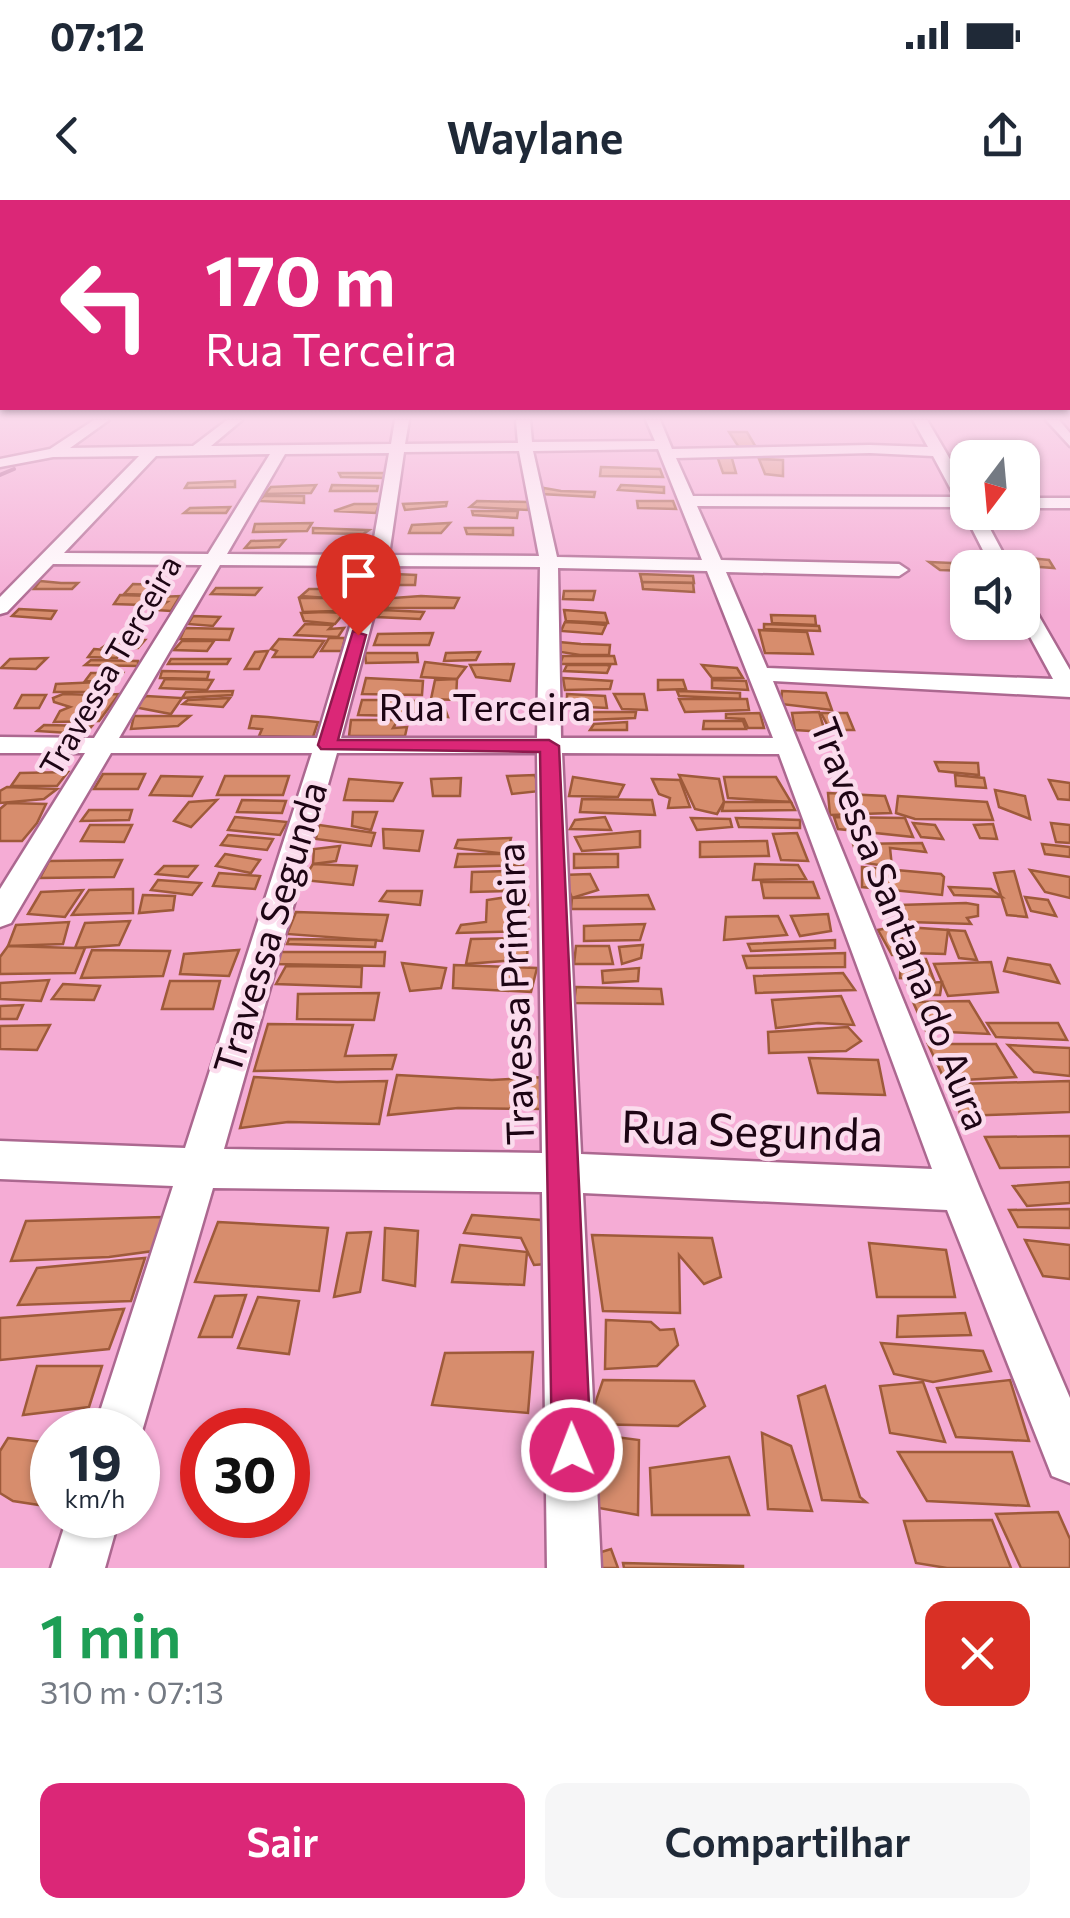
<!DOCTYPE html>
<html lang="pt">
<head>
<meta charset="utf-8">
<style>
	:root { --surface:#fff; --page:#f6f6f7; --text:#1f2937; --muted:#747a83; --accent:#db2777 }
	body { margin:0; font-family:Commissioner,sans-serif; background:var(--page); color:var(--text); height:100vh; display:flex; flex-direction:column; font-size:38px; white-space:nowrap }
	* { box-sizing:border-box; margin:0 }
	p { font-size:32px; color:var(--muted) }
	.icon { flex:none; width:55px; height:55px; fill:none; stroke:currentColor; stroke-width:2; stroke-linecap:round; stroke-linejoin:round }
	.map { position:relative; height:1368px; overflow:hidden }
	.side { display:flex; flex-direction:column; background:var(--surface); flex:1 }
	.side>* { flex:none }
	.top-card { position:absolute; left:0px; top:0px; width:1070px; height:210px; box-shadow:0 2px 8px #0004; background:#db2777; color:#fff; overflow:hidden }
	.needle { width:65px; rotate:196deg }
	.buttons { position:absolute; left:950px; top:240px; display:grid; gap:20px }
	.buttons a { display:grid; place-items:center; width:90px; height:90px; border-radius:20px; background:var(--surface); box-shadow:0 2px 8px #0004; font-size:50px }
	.speed { position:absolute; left:30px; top:1208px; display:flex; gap:20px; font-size:50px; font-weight:700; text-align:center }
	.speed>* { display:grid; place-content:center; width:130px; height:130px; border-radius:50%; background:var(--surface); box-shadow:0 2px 8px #0004; line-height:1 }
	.speed small { font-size:25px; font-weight:400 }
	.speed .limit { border:15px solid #d22; background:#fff; color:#111 }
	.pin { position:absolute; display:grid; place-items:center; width:85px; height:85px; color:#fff; margin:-102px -42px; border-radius:50% 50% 50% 0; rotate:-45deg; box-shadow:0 0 10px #0007 }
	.pin .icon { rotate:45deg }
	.me { position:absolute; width:110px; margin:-55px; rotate:359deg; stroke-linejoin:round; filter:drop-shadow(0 0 8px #0008) }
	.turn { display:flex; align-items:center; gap:35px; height:210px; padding:0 40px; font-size:45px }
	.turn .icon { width:130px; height:130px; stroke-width:2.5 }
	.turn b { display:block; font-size:70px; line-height:85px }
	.round { display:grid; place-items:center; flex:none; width:105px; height:105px; border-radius:20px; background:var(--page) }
	.overview { display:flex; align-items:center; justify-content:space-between; height:170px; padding:0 40px }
	h1 { font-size:60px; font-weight:600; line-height:75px; color:#1e9e55 }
	.cta { display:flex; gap:20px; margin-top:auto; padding:20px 40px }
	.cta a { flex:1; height:115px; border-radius:20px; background:var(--accent); color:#fff; font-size:40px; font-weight:600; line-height:115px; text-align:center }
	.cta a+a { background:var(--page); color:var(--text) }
	.status { display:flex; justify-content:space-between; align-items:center; height:70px; padding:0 50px; background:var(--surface); direction:ltr }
	.status svg { height:28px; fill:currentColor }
	header { display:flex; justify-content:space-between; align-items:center; height:130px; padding:0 40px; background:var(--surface); font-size:45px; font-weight:600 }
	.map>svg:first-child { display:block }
</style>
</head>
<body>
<div class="status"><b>07:12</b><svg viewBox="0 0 49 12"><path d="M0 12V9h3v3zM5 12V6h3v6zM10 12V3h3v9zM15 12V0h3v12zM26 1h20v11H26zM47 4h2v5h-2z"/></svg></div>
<header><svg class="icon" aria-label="back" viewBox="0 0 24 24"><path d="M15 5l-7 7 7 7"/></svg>Waylane<svg class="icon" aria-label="share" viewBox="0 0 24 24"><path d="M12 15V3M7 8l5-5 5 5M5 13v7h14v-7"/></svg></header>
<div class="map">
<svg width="1070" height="1368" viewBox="0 0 1070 1368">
	<rect width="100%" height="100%" fill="#f5acd5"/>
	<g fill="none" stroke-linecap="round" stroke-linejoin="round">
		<polyline stroke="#a75a88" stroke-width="4" points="0,275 14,269"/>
	</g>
	<g fill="#d78d6d" stroke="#9e5a3a" stroke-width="2.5">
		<polygon points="729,232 747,232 757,249 740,249"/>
		<polygon points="731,255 736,273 723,273 717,256"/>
		<polygon points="759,259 783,260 783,276 765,274"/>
		<polygon points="601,267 660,269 663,277 600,276"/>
		<polygon points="339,273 385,273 385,278 341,277"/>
		<polygon points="235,281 235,287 185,288 188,283"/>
		<polygon points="316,285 311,293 265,294 271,287"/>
		<polygon points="332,285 378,286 377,291 330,291"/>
		<polygon points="621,285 664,287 664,293 618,290"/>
		<polygon points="544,288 561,291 595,292 594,297 542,294"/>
		<polygon points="264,296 304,296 304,303 258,301"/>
		<polygon points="477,301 528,302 528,310 470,307"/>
		<polygon points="637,301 673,301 676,309 638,308"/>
		<polygon points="447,302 446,306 405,310 403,304"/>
		<polygon points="354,304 379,304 376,313 334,311"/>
		<polygon points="230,307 226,313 184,313 190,308"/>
		<polygon points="472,311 518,311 517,318 473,315"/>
		<polygon points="312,323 307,331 253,332 255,324"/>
		<polygon points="450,323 441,333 409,333 412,325"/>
		<polygon points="313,328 369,330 363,334 313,333"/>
		<polygon points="465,328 513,328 513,335 467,334"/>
		<polygon points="285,340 279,347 245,348 251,341"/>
		<polygon points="1008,356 1049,360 1054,368 1013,365"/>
		<polygon points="929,362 952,363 981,364 968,368 968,371 940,370"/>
		<polygon points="394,374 416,375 415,385 391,385"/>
		<polygon points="640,374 693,376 694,383 642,382"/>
		<polygon points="40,381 61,383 78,383 72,389 34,389"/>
		<polygon points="642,382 693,383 694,392 643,389"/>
		<polygon points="133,384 165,385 158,395 124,394"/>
		<polygon points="216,388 261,388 255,395 211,394"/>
		<polygon points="309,389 341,389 327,398 301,396"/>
		<polygon points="564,391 595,391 593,400 563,399"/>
		<polygon points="120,395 152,396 144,405 114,404"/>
		<polygon points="180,396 171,411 155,410 167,402 153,401 158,397"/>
		<polygon points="299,398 338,398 334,411 303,412"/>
		<polygon points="393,398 421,396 459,398 454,408 386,408"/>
		<polygon points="19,409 56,411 51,419 12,416"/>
		<polygon points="383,410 424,412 420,419 377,417"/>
		<polygon points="564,410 605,413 608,423 566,421"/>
		<polygon points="301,413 324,412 344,413 335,424 304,421"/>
		<polygon points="771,415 815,416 816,425 772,423"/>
		<polygon points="193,416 220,417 213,426 188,424"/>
		<polygon points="565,422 585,423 606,425 602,434 561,431"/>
		<polygon points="305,424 333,425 329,429 344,428 338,437 295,435"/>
		<polygon points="764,424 819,426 820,431 764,429"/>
		<polygon points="185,428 233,429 229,440 180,439"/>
		<polygon points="759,430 807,432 813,454 765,453"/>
		<polygon points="433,433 429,445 374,445 378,434"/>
		<polygon points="329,438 345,438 342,451 321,451"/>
		<polygon points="279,439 324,441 313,457 273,457 277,451 271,449"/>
		<polygon points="113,440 145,440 138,448 103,447"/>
		<polygon points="182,441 214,441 207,451 174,450"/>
		<polygon points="559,442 581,444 610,445 609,455 580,455 561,452"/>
		<polygon points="94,449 120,451 117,458 88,457"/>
		<polygon points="268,451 259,469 245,469 255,452"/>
		<polygon points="480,452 476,460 444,461 446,453"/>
		<polygon points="365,453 417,453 418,462 366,463"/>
		<polygon points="563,456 614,456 616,464 560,464"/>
		<polygon points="47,458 36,469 1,468 10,459"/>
		<polygon points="171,459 230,459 227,464 168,464"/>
		<polygon points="91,460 138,461 138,466 85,465"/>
		<polygon points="425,462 466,467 457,479 421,477"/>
		<polygon points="514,464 510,481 476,477 470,465"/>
		<polygon points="567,465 607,465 610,466 607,473 564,471"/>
		<polygon points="702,465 737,468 743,478 712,478"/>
		<polygon points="162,471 209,472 207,479 160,478"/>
		<polygon points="91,473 123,473 117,482 85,481"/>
		<polygon points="366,478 423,481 422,495 362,494"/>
		<polygon points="563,478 612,481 610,489 565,490"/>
		<polygon points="165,479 213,480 207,490 160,488"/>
		<polygon points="457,479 456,500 431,499 435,480"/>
		<polygon points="658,480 683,480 686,489 658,490"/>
		<polygon points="712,480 746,481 748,490 712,488"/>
		<polygon points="99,482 95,492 54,492 56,484"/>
		<polygon points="233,491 232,495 182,498 186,492"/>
		<polygon points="677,491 740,493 740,499 679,496"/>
		<polygon points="782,491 826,493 832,510 781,504"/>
		<polygon points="63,494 97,495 119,494 99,521 54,522 60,511 70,507 54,502 53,498"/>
		<polygon points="567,494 605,496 607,508 567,506"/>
		<polygon points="614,494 644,494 647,510 622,509"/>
		<polygon points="22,495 46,495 39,508 15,508"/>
		<polygon points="146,496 182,498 171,514 134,507"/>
		<polygon points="230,498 223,507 183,504 188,500"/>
		<polygon points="679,499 747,499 749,510 685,512"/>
		<polygon points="362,500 405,500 404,516 358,515"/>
		<polygon points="442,500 448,517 410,513 414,501"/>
		<polygon points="592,512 636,512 635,518 589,520"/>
		<polygon points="819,512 825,532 795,530 792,513"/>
		<polygon points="760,513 764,528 748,528 744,519 726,518 726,514"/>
		<polygon points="821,513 847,513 854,530 830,530"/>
		<polygon points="134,516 190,516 178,526 131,529"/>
		<polygon points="252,516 268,517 318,522 313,537 259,536 262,529 249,528"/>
		<polygon points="351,520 398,520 393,528 407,527 405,536 349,536"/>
		<polygon points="704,521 743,521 746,529 703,529"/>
		<polygon points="627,522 627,530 590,530 594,524"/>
		<polygon points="44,525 92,526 85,534 37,531"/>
		<polygon points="935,562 978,563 979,575 939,571"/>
		<polygon points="68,572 57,586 11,586 20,573"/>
		<polygon points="103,574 145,574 138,589 94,589"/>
		<polygon points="535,575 540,591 512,594 507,576"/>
		<polygon points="679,575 719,579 724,602 717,614 695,609"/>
		<polygon points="955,575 984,578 986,588 956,586"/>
		<polygon points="161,576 202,577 192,596 150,595"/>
		<polygon points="225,576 289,576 283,595 217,595"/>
		<polygon points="573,577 624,585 618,597 569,596"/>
		<polygon points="724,577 776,577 791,602 728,598"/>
		<polygon points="461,578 460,596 433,596 431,579"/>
		<polygon points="349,579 402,583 393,601 344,600"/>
		<polygon points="652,579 680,580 690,607 668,608 670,598 659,594"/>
		<polygon points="1049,580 1070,583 1070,600 1058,599"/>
		<polygon points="7,587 57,589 44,599 0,603 0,591"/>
		<polygon points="995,590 1025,596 1030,619 999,607"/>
		<polygon points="828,593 885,596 891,613 830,615"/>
		<polygon points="898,596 987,602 993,620 915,619 896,613"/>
		<polygon points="582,599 652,600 655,615 580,612"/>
		<polygon points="217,600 191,627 174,621 189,602"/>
		<polygon points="242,600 286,601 282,613 237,612"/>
		<polygon points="724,602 791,602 795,610 722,611"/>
		<polygon points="7,603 46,604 37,623 22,641 0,641 0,609"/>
		<polygon points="89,610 132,610 129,620 81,621"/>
		<polygon points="353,612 377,612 371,630 352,626"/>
		<polygon points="235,617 287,622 280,635 228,630"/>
		<polygon points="605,617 611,630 570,629 575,620"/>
		<polygon points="834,617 905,618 913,637 838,629"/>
		<polygon points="691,618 730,619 732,627 697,630"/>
		<polygon points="736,618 800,620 800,628 739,627"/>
		<polygon points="913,623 935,625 943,639 921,637"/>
		<polygon points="1051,623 1070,625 1070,643 1056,642"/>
		<polygon points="993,624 997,639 980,638 974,625"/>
		<polygon points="90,625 132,625 124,642 81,641"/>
		<polygon points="319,625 375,633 371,646 316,639"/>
		<polygon points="383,629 423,631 419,651 384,648"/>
		<polygon points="640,631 640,647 582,651 575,637"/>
		<polygon points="797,633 808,661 781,660 773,634"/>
		<polygon points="228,635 273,639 267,650 221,645"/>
		<polygon points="511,638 507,654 455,648 458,640"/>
		<polygon points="767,641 769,656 700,657 700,642"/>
		<polygon points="922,643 926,652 890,648 892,667 859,662 853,644"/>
		<polygon points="1042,644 1070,647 1070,657 1045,654"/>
		<polygon points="340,646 336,661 313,664 314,649"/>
		<polygon points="225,654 260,660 251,673 216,666"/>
		<polygon points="458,654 525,654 523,665 455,667"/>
		<polygon points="574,654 618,654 618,667 574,668"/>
		<polygon points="122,660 114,677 40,678 49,661"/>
		<polygon points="313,664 357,666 353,685 303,680"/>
		<polygon points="755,664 798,665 806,679 753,680"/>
		<polygon points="164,666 197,666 188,677 156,674"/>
		<polygon points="862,667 941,674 944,677 942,695 862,687"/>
		<polygon points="1030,670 1070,677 1070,698 1045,692"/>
		<polygon points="512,671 512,691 471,692 472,672"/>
		<polygon points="1014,671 1027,717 1007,715 994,673"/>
		<polygon points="219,673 260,676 255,689 213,686"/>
		<polygon points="590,674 598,690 572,698 563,675"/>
		<polygon points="158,680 201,683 192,695 151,690"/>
		<polygon points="761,682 813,682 819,698 764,698"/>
		<polygon points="949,687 991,689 1002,697 954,695"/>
		<polygon points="133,689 133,713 72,715 89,690"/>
		<polygon points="83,690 65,717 28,714 41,692"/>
		<polygon points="387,691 422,691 420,705 380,701"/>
		<polygon points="528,694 528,731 457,733 461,725 486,722 487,700"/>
		<polygon points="143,695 175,696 173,710 139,713"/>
		<polygon points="648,695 654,709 571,709 572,698"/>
		<polygon points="1025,697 1048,700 1056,716 1031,711"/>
		<polygon points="966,703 978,705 978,716 967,718 971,724 909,722 900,705"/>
		<polygon points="296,712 388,715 382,741 287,734"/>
		<polygon points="828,714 831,731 800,736 791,716"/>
		<polygon points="778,716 787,735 724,740 726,717"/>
		<polygon points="130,721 119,745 75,748 85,723"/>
		<polygon points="69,722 63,744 8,746 16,725"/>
		<polygon points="645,724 640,740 584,741 584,726"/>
		<polygon points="898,726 907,754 892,755 878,730"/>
		<polygon points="906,727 948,730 945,754 910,753"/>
		<polygon points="948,730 965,731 977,760 959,758"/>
		<polygon points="528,738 527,759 466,764 471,739"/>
		<polygon points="289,739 376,740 375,747 287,744"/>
		<polygon points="835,740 835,748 751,751 748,744"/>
		<polygon points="643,745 641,758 622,764 619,747"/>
		<polygon points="8,746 75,748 85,748 75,773 0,774 0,757"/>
		<polygon points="576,746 609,746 613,764 574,764"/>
		<polygon points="92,750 170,751 163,776 81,778"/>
		<polygon points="239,750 229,776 180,774 184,754"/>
		<polygon points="279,752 385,752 384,766 272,764"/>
		<polygon points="845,753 845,767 747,768 743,756"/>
		<polygon points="1008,758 1050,765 1059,783 1004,771"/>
		<polygon points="901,759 926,759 934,780 900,778"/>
		<polygon points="991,762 998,792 948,796 934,764"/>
		<polygon points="402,763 446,768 441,788 410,791"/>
		<polygon points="454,765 537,768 531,792 453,788"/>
		<polygon points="286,766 362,767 361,787 276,784"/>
		<polygon points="639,768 638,781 603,783 602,771"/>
		<polygon points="843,773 855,790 756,793 754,776"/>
		<polygon points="49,780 41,801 0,799 0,783"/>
		<polygon points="170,781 220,781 213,809 162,809"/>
		<polygon points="942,782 940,795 912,795 907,784"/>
		<polygon points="63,784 100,786 94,800 52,799"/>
		<polygon points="576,787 661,789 663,804 574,803"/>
		<polygon points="379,793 374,820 297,819 298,794"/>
		<polygon points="841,796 854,825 818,823 776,828 772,800"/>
		<polygon points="969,801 989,834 926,831 913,802"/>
		<polygon points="23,805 17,819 0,819 0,806"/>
		<polygon points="987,823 1058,823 1067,840 996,837"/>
		<polygon points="268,824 353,825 345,856 396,855 392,869 254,871"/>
		<polygon points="50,825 37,850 0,849 0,826"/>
		<polygon points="848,827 861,841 846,851 769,853 768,832"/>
		<polygon points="928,844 996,844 1016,877 945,881"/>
		<polygon points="1008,845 1070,848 1070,876 1034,872"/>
		<polygon points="809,858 878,860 885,895 818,893"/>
		<polygon points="397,875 492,880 544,877 540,909 458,908 388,915"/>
		<polygon points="254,877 337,882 387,881 379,924 288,922 240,928"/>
		<polygon points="1070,881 1070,912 960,916 956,884"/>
		<polygon points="1070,936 1070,967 1000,968 985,937"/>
		<polygon points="1070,982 1070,1003 1027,1006 1013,986"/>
		<polygon points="1070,1009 1070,1028 1018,1027 1009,1010"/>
		<polygon points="472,1015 541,1020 546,1064 534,1065 521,1038 464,1033"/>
		<polygon points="162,1017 153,1051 109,1057 11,1061 26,1021"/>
		<polygon points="218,1022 328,1028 319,1091 195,1082"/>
		<polygon points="385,1028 418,1031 415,1086 383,1080"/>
		<polygon points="371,1032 360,1092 334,1097 347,1033"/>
		<polygon points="592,1035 712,1038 721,1077 704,1084 679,1055 680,1113 603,1111"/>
		<polygon points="1025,1040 1070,1045 1070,1079 1043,1076"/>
		<polygon points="869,1043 946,1050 955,1097 877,1097"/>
		<polygon points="460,1045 527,1052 524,1085 452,1082"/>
		<polygon points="145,1058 131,1101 18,1105 37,1068"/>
		<polygon points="246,1095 232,1137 199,1137 215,1096"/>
		<polygon points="258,1097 299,1101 289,1154 238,1148"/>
		<polygon points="124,1109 109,1149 0,1160 0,1118"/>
		<polygon points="965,1113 971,1135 897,1137 898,1116"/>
		<polygon points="606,1120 651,1122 660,1130 674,1129 678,1145 657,1166 605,1169"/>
		<polygon points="881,1143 983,1151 991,1171 933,1182 894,1174"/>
		<polygon points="533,1152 528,1213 432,1205 445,1153"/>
		<polygon points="37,1166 102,1166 89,1207 23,1215"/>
		<polygon points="603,1180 694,1181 705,1206 678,1226 588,1224"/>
		<polygon points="1010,1180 1029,1241 956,1237 937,1188"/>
		<polygon points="923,1182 945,1242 890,1233 880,1186"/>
		<polygon points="825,1186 860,1297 866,1302 822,1300 798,1196"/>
		<polygon points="762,1233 791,1246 812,1311 768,1309"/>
		<polygon points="593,1234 639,1240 638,1315 599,1308"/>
		<polygon points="8,1238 52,1243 52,1307 13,1301 0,1293 0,1251"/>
		<polygon points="898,1252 1012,1252 1029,1306 927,1301"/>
		<polygon points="729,1257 749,1315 652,1315 650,1268"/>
		<polygon points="1058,1312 1070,1339 1070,1368 1021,1368 996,1314"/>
		<polygon points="992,1320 1011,1368 947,1368 916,1363 904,1321"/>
		<polygon points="611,1349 618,1368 597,1368 595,1354"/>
		<polygon points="623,1363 743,1366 743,1368 624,1368"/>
	</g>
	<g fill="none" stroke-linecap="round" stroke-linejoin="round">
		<defs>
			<g id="minor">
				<path d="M94 220H109L70 248 193 246 227 220H242L211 246 391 244 395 220H409L405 244 518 243 516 220H530L532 242 655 241 646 220H660L672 249 870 245 928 247 913 220H927L968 290V312H981L1011 368H992L961 307 697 306 721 360 899 364 908 370 899 376 726 372 767 468 1053 479 1022 422V398L1032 404 1070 470V497L773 481 979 986 1070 1198V1283L1052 1276 947 1010 583 993 601 1368H547L542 992 213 988 138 1245V1230H94L173 986 0 979V941L185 948 312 553H111L11 723 0 727V689L85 553H0V537L94 538 202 365 53 364 7 412 0 414V397L139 256 53 257 0 267V259L50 249ZM658 249 702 360 557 357 533 251ZM519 251 539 356 389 355 404 252ZM389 253 371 355 227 354 285 254ZM870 253 933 256 955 297 693 296 676 258ZM270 254 208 354 64 353 156 256ZM220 365 368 366 317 538H119ZM387 366 540 367 537 538H341ZM558 368 707 371 773 538H561ZM337 553H537L542 953 224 949ZM562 553 779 554 932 969 581 954Z"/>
				<polygon points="1046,220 1059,220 1070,233 1070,246"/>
				<rect x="1022" y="298" width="48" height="10"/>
				<polygon points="68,1315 120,1315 105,1368 51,1368"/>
			</g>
		</defs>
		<use href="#minor" stroke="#ac6890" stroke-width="5"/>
		<use href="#minor" fill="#fff" fill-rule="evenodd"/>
	</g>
	<linearGradient id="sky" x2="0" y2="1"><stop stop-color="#8e90c2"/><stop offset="0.53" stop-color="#fadaec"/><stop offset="1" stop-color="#fadaec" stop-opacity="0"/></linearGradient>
	<rect width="1070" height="412" fill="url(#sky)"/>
	<polygon fill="#db2777" stroke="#8e194d" stroke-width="2.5" points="353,431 366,435 338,540 549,540 559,546 591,1250 585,1263 572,1269 558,1263 552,1250 540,552 321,549 318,545"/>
	<g text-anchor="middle" stroke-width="9" stroke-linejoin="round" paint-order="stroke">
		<g font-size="32" fill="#1d0514" stroke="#fbdced">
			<text transform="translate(111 466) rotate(-60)" y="11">Travessa Terceira</text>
		</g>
		<g font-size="38" fill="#1d0514" stroke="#fbdced">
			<text x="485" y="521">Rua Terceira</text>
			<text transform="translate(900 724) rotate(69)" y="13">Travessa Santana do Aura</text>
			<text transform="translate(271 728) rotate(-73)" y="13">Travessa Segunda</text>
			<text transform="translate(516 794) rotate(-92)" y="13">Travessa Primeira</text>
		</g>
		<g font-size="45" fill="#1d0514" stroke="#fbdced">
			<text transform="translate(752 931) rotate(2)" y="16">Rua Segunda</text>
		</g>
	</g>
</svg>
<div class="buttons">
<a><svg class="needle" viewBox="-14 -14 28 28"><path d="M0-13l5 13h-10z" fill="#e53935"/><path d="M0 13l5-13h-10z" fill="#747a83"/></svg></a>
<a><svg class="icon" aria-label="sound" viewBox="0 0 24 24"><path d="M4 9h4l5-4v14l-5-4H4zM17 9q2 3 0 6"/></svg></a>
</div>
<div class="speed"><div>19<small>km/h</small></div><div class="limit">30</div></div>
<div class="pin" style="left:358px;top:435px;background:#d93025"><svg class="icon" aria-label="arrive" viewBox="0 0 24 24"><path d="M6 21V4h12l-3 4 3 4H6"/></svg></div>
<svg class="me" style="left:572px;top:1250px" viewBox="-20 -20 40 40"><circle r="17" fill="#db2777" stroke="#fff" stroke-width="3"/><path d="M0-11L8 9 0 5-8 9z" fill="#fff"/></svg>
<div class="top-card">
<div class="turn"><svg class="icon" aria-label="left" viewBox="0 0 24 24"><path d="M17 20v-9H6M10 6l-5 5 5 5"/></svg><div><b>170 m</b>Rua Terceira</div></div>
</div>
</div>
<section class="side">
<div class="overview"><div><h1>1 min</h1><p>310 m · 07:13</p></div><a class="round" style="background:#d93025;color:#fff"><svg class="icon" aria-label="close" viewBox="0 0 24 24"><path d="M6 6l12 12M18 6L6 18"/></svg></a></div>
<div class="cta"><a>Sair</a><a>Compartilhar</a></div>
</section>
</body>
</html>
